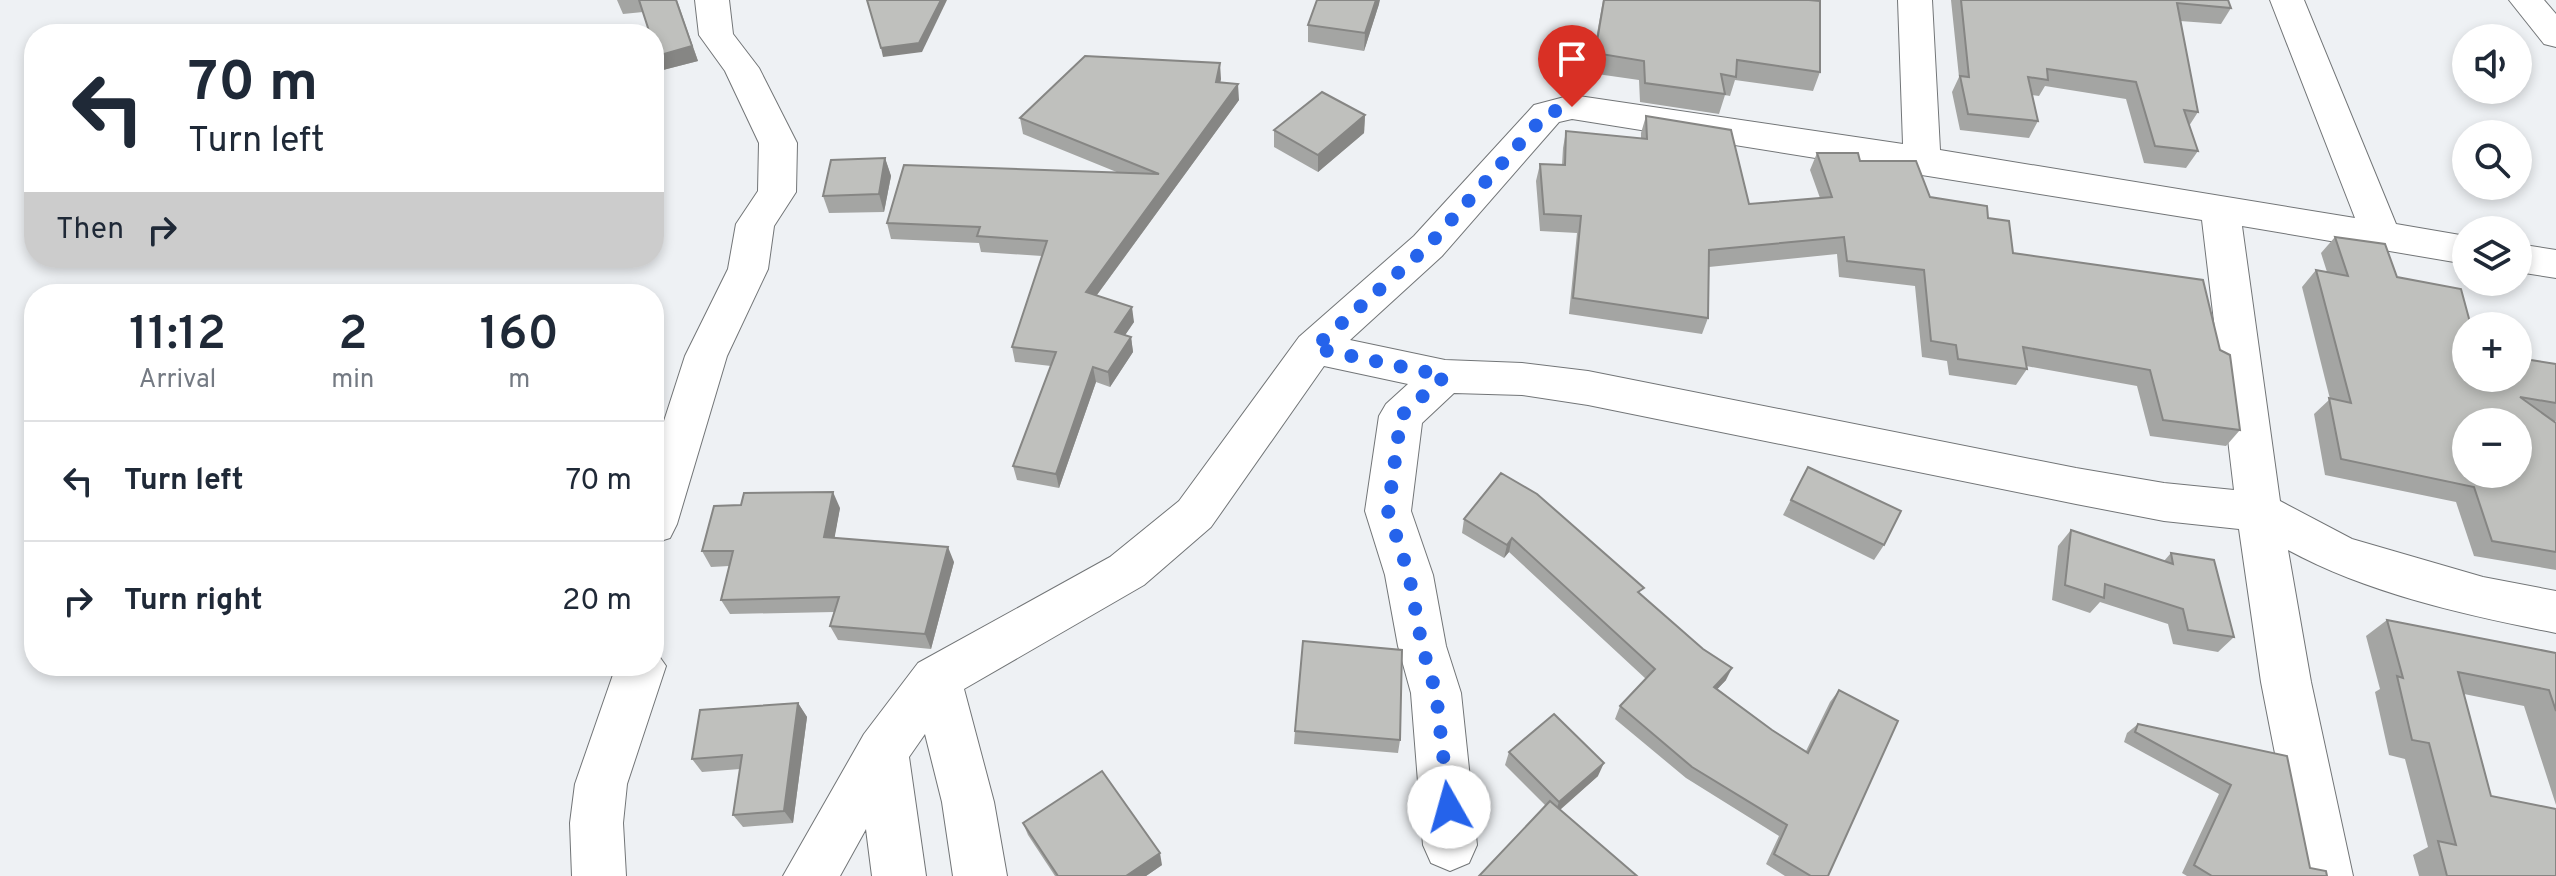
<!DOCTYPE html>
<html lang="en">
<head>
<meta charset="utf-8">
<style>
	:root { --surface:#fff; --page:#f6f6f7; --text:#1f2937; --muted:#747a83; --line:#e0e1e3 }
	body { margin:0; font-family:Overpass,sans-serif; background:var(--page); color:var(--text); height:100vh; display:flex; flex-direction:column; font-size:30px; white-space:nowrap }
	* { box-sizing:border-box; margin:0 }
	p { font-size:26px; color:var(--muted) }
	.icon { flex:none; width:44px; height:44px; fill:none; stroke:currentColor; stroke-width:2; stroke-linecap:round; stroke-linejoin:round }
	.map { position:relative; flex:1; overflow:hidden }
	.drawer { position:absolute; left:24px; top:284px; width:640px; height:392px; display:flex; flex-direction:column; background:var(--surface); border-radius:32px; box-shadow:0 4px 12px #0003 }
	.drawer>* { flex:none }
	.hud { position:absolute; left:24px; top:24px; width:640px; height:244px; border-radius:32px; box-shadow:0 4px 12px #0003; background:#fff; color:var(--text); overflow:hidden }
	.buttons { position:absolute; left:2452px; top:24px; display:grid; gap:16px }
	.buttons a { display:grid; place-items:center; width:80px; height:80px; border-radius:50%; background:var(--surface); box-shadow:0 4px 12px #0003; font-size:40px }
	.pin { position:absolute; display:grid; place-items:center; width:68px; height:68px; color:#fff; margin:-82px -34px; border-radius:50% 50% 50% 0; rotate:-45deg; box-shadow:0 0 8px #0007 }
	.pin .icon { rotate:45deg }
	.me { position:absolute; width:88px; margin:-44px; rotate:353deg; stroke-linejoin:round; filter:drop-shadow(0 0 6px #0008) }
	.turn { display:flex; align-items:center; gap:28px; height:168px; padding:0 32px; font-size:36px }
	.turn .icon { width:104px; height:104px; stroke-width:2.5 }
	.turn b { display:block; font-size:56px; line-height:68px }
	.then { display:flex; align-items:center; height:76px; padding:0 32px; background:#0003; gap:16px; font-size:30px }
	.eta { display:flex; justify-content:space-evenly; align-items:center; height:136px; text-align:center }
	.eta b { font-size:48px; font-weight:600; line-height:56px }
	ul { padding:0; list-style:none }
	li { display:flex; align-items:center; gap:24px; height:120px; padding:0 32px; border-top:2px solid var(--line) }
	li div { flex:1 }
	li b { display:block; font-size:30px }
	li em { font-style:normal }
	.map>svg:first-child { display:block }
</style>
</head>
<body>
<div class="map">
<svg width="2556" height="876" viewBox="0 0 2556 876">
	<rect width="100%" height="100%" fill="#eef1f4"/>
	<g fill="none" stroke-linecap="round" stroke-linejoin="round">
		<defs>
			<g id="street">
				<polygon points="695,0 729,0 733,34 759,68 797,143 796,192 774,226 768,269 727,356 677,524 670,538 654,543 654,452 685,356 728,269 736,224 758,191 759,143 725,71 699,35"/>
				<path d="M1898 0H1932L1940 150 2355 218 2270 0H2304L2396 224 2466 236V264L2242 226 2280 501 2352 539 2483 577 2556 591V633C2466 615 2369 594 2288 550L2311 682 2353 876H2299L2261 682 2239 529 2164 521 2076 504 1588 405 1522 395 1454 393 1422 423 1411 511 1433 575 1446 646 1461 693 1477 845 1469 863 1450 871 1431 863 1423 845 1411 693 1398 646 1385 575 1365 511 1379 416 1386 404 1408 384 1324 366 1211 527 1144 585 964 689 994 802 1007 876H953L942 802 925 734 909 757 926 876H872L866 829 840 876H783L864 734 918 663 1110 557 1179 501 1299 337 1414 236 1534 105 1572 95 1903 144ZM1572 119 2202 220 2234 490 2164 483 2076 468 1588 371 1522 363 1445 360 1350 340 1442 256 1559 122Z"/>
				<polygon points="2509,0 2544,0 2556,14 2556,47 2544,44"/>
				<polygon points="2518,244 2556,250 2556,278 2518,272"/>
				<polygon points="654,649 666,666 627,784 623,823 626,876 572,876 570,823 575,784 616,666 654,666"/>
			</g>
		</defs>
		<use href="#street" stroke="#727577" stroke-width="2"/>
		<use href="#street" fill="#fff" fill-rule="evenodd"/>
	</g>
	<g fill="#a4a5a3">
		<polygon points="617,0 677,0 698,61 663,70 643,12 623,14"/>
		<polygon points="1603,0 1809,0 1820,72 1813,91 1735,80 1730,96 1725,95 1719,114 1640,102 1639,80 1590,73"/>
		<polygon points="1951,0 2228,0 2231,8 2221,24 2180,21 2198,112 2189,126 2198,151 2186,168 2144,163 2126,99 2045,86 2039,96 2032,95 2038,121 2029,138 1960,130 1952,92 1959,77"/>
		<polygon points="1379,4 1364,51 1308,42 1308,25"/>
		<polygon points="1221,79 1220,82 1239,100 1097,295 1134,322 1125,335 1131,337 1133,352 1110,387 1096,382 1059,488 1017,480 1013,466 1051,366 1015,362 1012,347 1042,256 981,252 979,243 891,239 887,223 1119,173 1023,134 1020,118"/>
		<polygon points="1365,115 1364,133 1318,172 1274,147 1274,130"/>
		<polygon points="1646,116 1749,204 1820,198 1810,170 1817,153 1860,161 1930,197 1988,218 2013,253 2240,430 2226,446 2150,436 2137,386 2026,366 2027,369 2016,385 1949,375 1947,361 1922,357 1915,286 1839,277 1837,254 1709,267 1708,318 1702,334 1569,314 1577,233 1540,231 1536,181 1540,164 1562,165 1563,148 1566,131 1641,139 1641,133"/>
		<polygon points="885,158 891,176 884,212 829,213 823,196"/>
		<polygon points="2335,237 2397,277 2466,378 2556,364 2556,421 2553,421 2556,423 2556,570 2474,556 2456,502 2325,475 2314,414 2330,399 2302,287 2316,270 2327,272 2321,253"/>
		<polygon points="1808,467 1884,545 1874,560 1783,515"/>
		<polygon points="1501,473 1641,595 1726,680 1717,689 1772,730 1806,751 1830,702 1839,690 1828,876 1785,876 1766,864 1779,836 1686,778 1615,719 1620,706 1646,679 1509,552 1504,558 1462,533 1464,519"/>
		<polygon points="840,508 834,538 954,562 931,649 838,640 830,626 834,612 730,614 721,600 729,566 711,567 702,551"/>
		<polygon points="2071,530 2164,561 2171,553 2234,637 2218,652 2173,644 2168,624 2100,602 2090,613 2052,600 2058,546"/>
		<polygon points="2387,620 2556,653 2556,805 2524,706 2464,694 2491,796 2556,876 2419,876 2413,855 2428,847 2405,759 2389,755 2375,692 2380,689 2366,636"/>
		<polygon points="798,703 807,717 793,823 743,827 733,815 740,769 702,772 692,759"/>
		<polygon points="2138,724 2287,756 2310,868 2327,876 2187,876 2182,873 2219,794 2124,742 2127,733"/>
		<polygon points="1295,731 1400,740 1398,753 1294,744"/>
		<polygon points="1509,752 1598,776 1560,810 1546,806 1505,765"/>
		<polygon points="1023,823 1162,865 1146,876 1055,876 1028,835"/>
	</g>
	<g fill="#868684">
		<polygon points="676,0 698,61 663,70 657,56"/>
		<polygon points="941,0 947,0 922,52 883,57 881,48"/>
		<polygon points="1376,0 1380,0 1379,4 1364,51 1365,33"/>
		<polygon points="1220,63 1221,79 1217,97 1216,82"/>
		<polygon points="1238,84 1239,100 1088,307 1086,292"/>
		<polygon points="1365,115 1364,133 1318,172 1318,155"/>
		<polygon points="885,158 891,176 884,212 879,194"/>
		<polygon points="1132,307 1134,322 1117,347 1115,332"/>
		<polygon points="1131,337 1133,352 1110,387 1108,372"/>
		<polygon points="1093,367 1096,382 1059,488 1056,474"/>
		<polygon points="833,492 840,508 832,552 824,537"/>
		<polygon points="1512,538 1509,552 1504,558 1507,545"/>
		<polygon points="948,547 954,562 931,649 925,634"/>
		<polygon points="1732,668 1726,680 1708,699 1714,687"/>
		<polygon points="798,703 807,717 793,823 784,811"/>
		<polygon points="1604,763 1598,776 1554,815 1559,802"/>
		<polygon points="1160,853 1162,865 1146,876 1126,876"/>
	</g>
	<g fill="#bfc0bd" stroke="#868684" stroke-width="2" fill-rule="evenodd">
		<polygon points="639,0 676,0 692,46 657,56 654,47 654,34 650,34"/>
		<polygon points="867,0 941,0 919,43 881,48"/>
		<polygon points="1317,0 1376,0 1365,33 1308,25"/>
		<polygon points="1604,0 1809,0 1820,1 1820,72 1737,60 1736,77 1721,74 1725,94 1645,83 1644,61 1595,53"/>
		<polygon points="1961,0 2228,0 2231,8 2177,3 2198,112 2184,110 2198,151 2155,146 2136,82 2047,69 2048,80 2028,77 2038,121 1968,114 1960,76 1969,77"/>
		<polygon points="1085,56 1220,63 1216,82 1238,84 1086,292 1132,307 1115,332 1131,337 1108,372 1093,367 1056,474 1013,466 1056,352 1012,347 1047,241 977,236 980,227 887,223 904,165 1159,174 1020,118"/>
		<polygon points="1322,92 1365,115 1318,155 1274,130"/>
		<polygon points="1646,116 1731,130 1749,204 1832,197 1817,153 1858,153 1860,161 1916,161 1930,197 1987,206 1988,218 2009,221 2013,253 2203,280 2220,350 2230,355 2240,430 2163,420 2150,370 2023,347 2027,369 1958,359 1956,345 1931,341 1924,270 1847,261 1844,237 1709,250 1708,318 1573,298 1581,216 1544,214 1540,164 1565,165 1566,131 1647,139"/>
		<polygon points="885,158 879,194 823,196 831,160"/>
		<path d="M2335 237 2385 244 2397 277 2461 289 2471 326H2466V378H2518V358L2556 364V403L2520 397 2556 423V552L2492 541 2474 487 2341 459 2329 398 2351 403 2316 270 2348 276ZM2466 422H2518V474H2466Z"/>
		<polygon points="1808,467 1901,511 1884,545 1791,500"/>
		<polygon points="1501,473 1537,494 1644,588 1638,592 1703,649 1732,668 1714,687 1772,730 1808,753 1839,690 1898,721 1828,876 1811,876 1774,854 1787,825 1692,767 1620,706 1655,669 1512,538 1507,545 1464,519"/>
		<polygon points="833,492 824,537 948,547 925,634 830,626 839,597 721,600 733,551 702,551 714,506 741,505 744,493"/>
		<polygon points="2071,530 2173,564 2171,553 2214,560 2234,637 2188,630 2183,609 2105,584 2104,598 2065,585"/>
		<polygon points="2387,620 2556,653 2556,711 2549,690 2458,672 2491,796 2556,809 2556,876 2447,876 2438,841 2456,845 2429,743 2412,740 2397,676 2403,678"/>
		<polygon points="1303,641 1402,650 1400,740 1295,731"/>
		<polygon points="798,703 784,811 733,815 742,755 692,759 700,710"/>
		<polygon points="1554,714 1604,763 1559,802 1509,752"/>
		<polygon points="2138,724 2287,756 2310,868 2326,871 2327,876 2212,876 2194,865 2231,785 2135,732"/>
		<polygon points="1102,771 1160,853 1126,876 1058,876 1023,823"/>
		<polygon points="1550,801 1637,876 1479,876"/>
	</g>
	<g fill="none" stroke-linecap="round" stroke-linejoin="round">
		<polyline stroke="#2563eb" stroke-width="14" stroke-dasharray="0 25.2" points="1449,807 1436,693 1422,646 1409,575 1388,511 1401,416 1445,376 1314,348 1428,246 1547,113 1572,107"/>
	</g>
</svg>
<div class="buttons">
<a><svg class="icon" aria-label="sound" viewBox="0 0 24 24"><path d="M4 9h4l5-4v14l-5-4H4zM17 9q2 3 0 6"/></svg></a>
<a><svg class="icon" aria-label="search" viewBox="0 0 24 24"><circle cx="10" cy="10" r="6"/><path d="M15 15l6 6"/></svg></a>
<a><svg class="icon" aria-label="layers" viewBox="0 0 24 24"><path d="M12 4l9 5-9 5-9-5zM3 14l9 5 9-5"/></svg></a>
<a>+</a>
<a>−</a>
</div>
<div class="pin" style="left:1572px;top:107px;background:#d93025"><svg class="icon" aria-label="arrive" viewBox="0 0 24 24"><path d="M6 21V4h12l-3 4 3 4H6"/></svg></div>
<svg class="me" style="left:1449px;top:807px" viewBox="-20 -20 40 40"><circle r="19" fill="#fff"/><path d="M0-13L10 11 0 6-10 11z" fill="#2563eb"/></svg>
<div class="hud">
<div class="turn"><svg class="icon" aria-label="left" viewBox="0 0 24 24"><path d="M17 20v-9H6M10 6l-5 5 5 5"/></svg><div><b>70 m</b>Turn left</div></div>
<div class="then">Then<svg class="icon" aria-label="right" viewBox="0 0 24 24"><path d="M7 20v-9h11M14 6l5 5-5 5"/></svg></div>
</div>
<section class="drawer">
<div class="eta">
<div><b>11:12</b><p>Arrival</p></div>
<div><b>2</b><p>min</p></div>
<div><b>160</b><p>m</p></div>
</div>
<ul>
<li><svg class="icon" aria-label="left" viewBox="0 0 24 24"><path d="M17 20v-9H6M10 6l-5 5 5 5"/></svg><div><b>Turn left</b></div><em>70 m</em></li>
<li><svg class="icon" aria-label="right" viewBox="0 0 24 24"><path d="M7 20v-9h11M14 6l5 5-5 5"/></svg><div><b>Turn right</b></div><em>20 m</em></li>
</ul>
</section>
</div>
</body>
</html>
